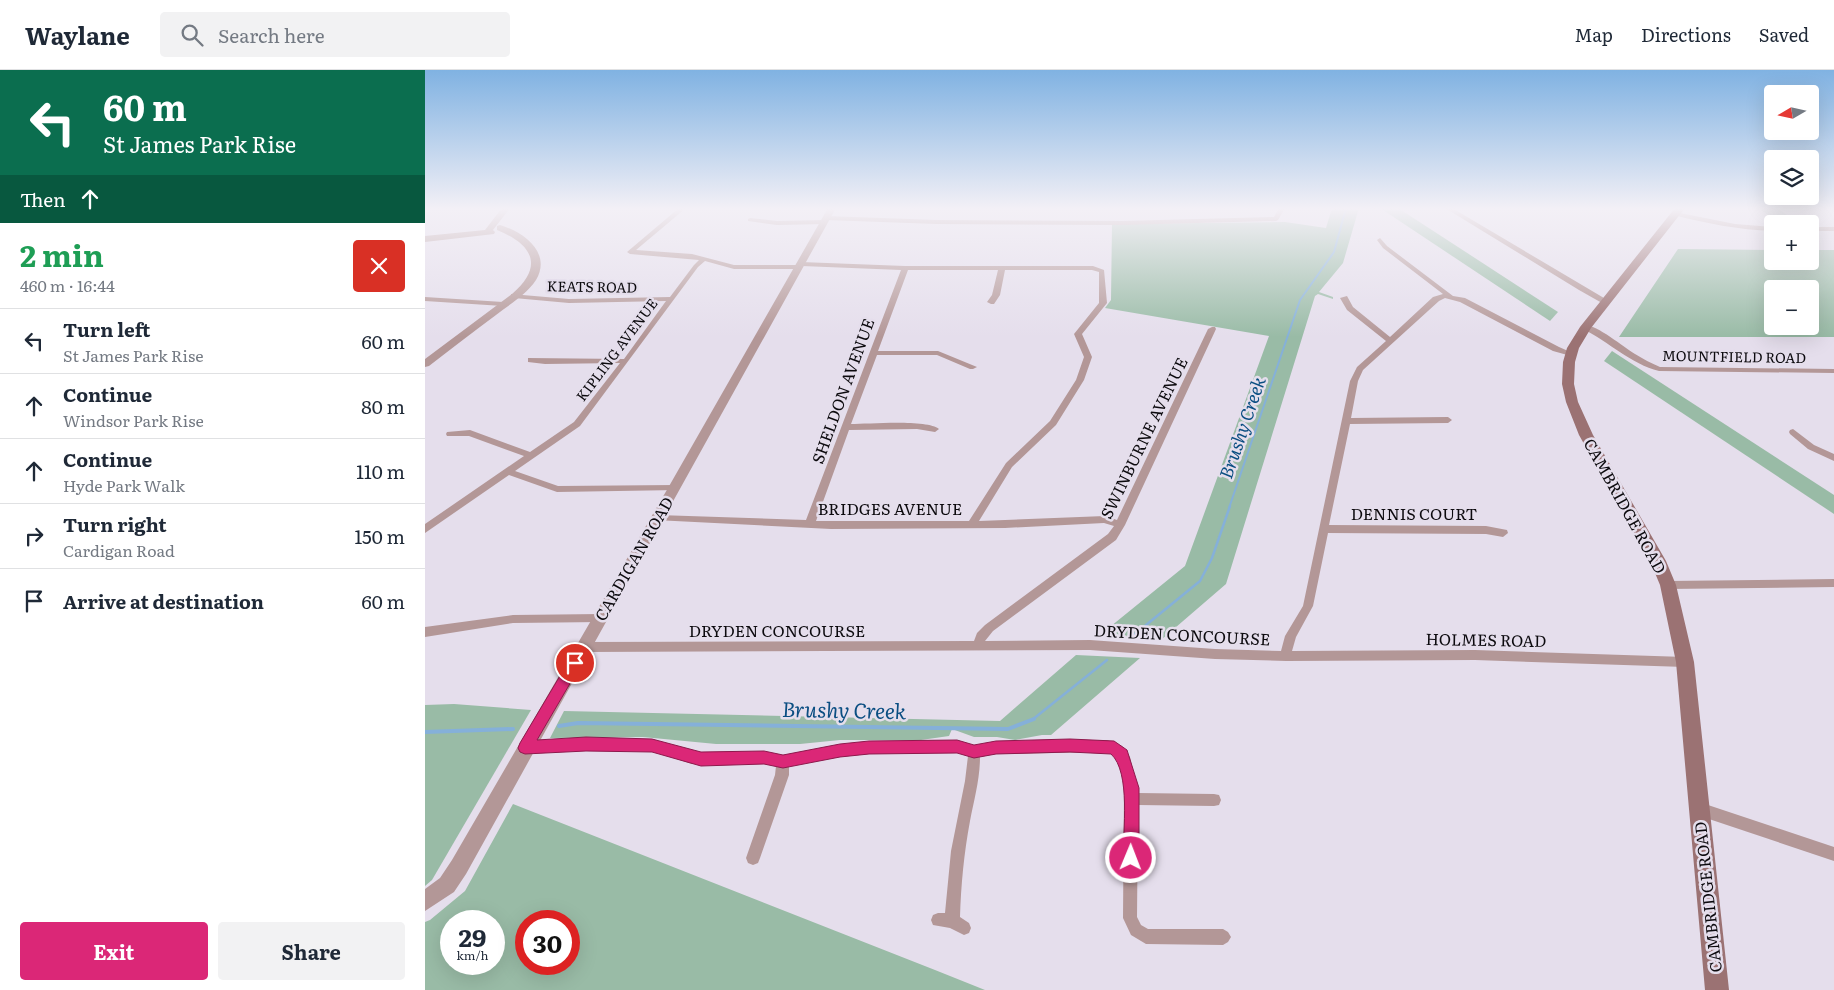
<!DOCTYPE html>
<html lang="en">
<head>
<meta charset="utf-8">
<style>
	:root { --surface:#fff; --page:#f2f2f3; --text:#1f2937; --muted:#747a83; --line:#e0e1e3; --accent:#db2777 }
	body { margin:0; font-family:Literata,serif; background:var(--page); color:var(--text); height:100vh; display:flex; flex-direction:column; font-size:19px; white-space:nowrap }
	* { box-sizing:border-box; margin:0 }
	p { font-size:16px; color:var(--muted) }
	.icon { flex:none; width:28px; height:28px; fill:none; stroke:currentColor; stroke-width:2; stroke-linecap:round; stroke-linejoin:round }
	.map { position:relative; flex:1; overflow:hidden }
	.drawer { display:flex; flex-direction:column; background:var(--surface); width:425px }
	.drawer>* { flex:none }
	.banner { background:#0b6e4f; color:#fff; overflow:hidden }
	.needle { width:32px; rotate:261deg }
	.buttons { position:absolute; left:1339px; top:15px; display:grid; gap:10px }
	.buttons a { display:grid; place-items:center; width:55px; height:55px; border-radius:5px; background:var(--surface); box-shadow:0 5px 20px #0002; font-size:25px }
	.speed { position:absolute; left:15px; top:840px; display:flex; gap:10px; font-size:25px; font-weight:700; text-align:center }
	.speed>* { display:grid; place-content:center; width:65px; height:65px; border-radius:50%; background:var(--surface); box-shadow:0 5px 20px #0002; line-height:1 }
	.speed small { font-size:12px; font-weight:400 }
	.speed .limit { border:8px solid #d22; background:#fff; color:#111 }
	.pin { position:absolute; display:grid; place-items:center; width:42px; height:42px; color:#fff; margin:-21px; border:2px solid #fff; border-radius:50%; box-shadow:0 1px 5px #0007 }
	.me { position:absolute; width:55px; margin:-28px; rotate:1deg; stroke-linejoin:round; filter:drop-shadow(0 0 4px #0008) }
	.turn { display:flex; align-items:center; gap:18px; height:105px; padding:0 20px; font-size:22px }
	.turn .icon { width:65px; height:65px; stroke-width:2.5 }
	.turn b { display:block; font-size:35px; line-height:42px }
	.then { display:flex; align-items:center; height:48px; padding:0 20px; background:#0003; gap:10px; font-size:19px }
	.round { display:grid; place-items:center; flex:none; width:52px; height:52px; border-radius:5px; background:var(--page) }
	.summary { display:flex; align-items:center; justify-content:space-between; height:85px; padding:0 20px }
	h1 { font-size:30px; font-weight:700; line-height:38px; color:#1e9e55 }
	.action { display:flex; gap:10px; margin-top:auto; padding:10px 20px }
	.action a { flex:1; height:58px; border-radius:5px; background:var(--accent); color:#fff; font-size:20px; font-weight:700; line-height:58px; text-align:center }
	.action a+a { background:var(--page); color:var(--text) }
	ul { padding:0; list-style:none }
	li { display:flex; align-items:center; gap:15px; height:65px; padding:0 20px; border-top:1px solid var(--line) }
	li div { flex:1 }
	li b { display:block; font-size:19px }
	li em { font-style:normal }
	header { display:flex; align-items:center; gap:30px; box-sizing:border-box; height:70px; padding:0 25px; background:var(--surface); border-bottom:1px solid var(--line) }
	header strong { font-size:24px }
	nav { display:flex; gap:28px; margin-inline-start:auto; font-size:18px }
	.search { width:350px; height:45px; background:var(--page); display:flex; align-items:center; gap:12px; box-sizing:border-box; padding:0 18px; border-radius:5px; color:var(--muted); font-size:19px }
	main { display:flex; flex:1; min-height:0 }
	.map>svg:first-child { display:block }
</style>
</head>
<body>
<header>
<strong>Waylane</strong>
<div class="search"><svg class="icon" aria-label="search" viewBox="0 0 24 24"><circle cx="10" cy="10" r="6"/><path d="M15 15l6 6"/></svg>Search here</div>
<nav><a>Map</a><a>Directions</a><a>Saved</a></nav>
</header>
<main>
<section class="drawer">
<div class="banner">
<div class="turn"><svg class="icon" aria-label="left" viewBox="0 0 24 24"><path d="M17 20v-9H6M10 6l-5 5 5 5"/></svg><div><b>60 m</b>St James Park Rise</div></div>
<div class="then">Then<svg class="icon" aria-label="ahead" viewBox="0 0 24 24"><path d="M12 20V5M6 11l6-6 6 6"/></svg></div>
</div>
<div class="summary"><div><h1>2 min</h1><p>460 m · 16:44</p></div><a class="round" style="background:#d93025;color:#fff"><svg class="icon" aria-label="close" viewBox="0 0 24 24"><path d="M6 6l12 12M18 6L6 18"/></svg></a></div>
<ul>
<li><svg class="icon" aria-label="left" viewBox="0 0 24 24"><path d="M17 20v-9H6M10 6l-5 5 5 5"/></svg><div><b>Turn left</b><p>St James Park Rise</p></div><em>60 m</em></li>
<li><svg class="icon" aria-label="ahead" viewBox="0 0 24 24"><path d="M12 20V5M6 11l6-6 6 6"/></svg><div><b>Continue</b><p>Windsor Park Rise</p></div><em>80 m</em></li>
<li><svg class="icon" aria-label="ahead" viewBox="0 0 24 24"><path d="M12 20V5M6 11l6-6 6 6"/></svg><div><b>Continue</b><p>Hyde Park Walk</p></div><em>110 m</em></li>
<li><svg class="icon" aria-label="right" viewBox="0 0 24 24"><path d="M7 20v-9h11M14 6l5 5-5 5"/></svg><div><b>Turn right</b><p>Cardigan Road</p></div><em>150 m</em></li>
<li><svg class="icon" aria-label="arrive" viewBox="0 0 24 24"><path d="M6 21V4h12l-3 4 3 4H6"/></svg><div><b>Arrive at destination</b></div><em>60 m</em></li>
</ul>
<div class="action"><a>Exit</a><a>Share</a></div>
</section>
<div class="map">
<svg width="1409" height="920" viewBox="0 0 1409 920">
	<rect width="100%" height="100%" fill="#e5deec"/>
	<g fill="#99bba6" fill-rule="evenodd">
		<polygon points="907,138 934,138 918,193 894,222 908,227 908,229 893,224 890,226 801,514 736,570 675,565 760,496 844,266 680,238 686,230 687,154 860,152 901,158"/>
		<polygon points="955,138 973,138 1133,242 1125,251"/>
		<polygon points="1334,138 1353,138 1373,154 1354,154"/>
		<path d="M1253 179 1347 180 1348 191H1385V180H1409V267H1194ZM1348 219H1385V256H1348Z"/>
		<polygon points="1187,281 1409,425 1409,444 1179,291"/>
		<polygon points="651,585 715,588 626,665 617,665 590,670 572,667 549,667 527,659 524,666 496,670 415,670 375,674 291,674 218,667 125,668 139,641 575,651"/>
		<polygon points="29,634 106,640 7,810 0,816 0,635"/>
		<path d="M88 734 510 900 560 920H0V852L5 850 40 821ZM69 851V894H26V851ZM144 851V894H101V851Z"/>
	</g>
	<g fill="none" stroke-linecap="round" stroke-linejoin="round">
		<polyline stroke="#85b0d9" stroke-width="2" points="804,438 875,230 909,182 921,138"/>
		<g stroke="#85b0d9" stroke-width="2.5">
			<polyline points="710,564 775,511 787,488 805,436"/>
			<polyline points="607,650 682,590"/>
		</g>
		<g stroke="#85b0d9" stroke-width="4">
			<polyline points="134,656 153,653 583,659 609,649"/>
			<polyline points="0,662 88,659"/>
		</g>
		<g fill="#b39797" fill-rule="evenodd">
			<path d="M254 138H261L211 180 267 184 309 195H373L374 193 376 192 480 196H668L679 200 682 233 657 264 667 287 659 310 631 355 587 397 554 451 680 446 692 450 783 259 787 257H790L791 259 700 455 691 470 568 561 560 571 665 570 790 579 856 581 860 566 878 536 925 311 932 297 961 271 922 240 915 228 922 226 928 237 965 267 1008 227 1018 224 958 178 952 170 955 168 962 176 1028 226 1040 228 1134 277 1150 284 1146 286 1128 281 1035 232 1020 228 1014 231 938 300 933 311 926 348 1023 347 1027 350 1023 353 925 354 904 455 1061 456 1082 460 1083 463 1078 467 1061 464 903 463 888 536 871 567 867 581 1050 580 1260 587 1264 589 1266 592 1264 595 1260 597 1050 590 861 591 790 589 665 580 160 582 156 580 154 577 156 574 160 572 549 571 552 563 560 555 683 464 689 456 679 453 580 458 406 459 230 450 228 448 233 445 381 450 476 200 377 196 376 198 374 199H309L280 191 273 197 155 356 90 401 133 416 250 415 253 416 255 418 253 420 132 422 84 405 0 463V454L99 386 44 366H22L21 364 22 362 45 360 105 382 149 352 195 293 120 294 103 292V288L199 289 241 231 144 233 89 228H86V224L144 229 245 227 269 195 274 190 205 184 202 182ZM483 200H573L567 225 562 232 566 234H569L575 225 580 200H667L674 202V233L649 264 659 287 651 310 625 351 581 393 544 451H391L424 360 492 359 510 362 514 359C502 349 444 354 426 354L452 285H512L545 299H548L552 297 513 281H453Z"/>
			<polygon points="854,138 860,138 853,150 851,151 697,155 512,154 401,150 398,148 401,146 512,150 697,151 849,147"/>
			<polygon points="1020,138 1027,138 1184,231 1177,233 1154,220"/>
			<path d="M1250 142 1310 154 1348 157V161C1313 160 1281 153 1248 145L1247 144Z"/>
			<polygon points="325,148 352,151 399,150 402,152 399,154 352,155 323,151 323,149"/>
			<rect x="1385" y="157" width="24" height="4"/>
			<polygon points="0,227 78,232 82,234 78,236 0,231"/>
			<path d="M1158 255C1172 254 1198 277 1210 284 1218 289 1226 293 1235 297L1409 299V303L1234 301C1206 294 1184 272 1158 259Z"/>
			<polygon points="1368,359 1389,375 1409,384 1409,391 1383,379 1365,364 1364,362 1365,360"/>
			<polygon points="1409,509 1409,517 1243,519 1239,518 1238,515 1239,512 1243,511"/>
			<polygon points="176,544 180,545 182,548 180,551 176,552 88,553 0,567 0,557 88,545"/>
			<path d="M161 668 227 669 267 682H339L358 685 415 675 444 672 532 670 549 676 571 672 682 670 697 676 705 687 713 723 789 724 794 725 796 730 794 735 789 736 713 735 712 847 716 855 723 859H798L803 862 806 867 803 872 798 875 721 874 706 865 698 848 699 717 694 693 689 684 682 682 571 684 555 687C555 709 549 730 545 751 539 783 536 815 535 847L544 853 546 858 544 863 539 865 525 858 508 855 506 850 508 845 513 843H520L526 781 540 711 543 686 532 682 444 684 415 687 364 696V705L335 788 333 793 328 795 323 793 321 788 350 705 351 696 339 694H267L227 681 161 680 101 683 97 681 95 677 97 673 101 671Z"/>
			<polygon points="1274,732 1409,777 1409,791 1269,744 1267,739 1269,734"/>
		</g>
		<g fill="#b39797" fill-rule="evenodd">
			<polygon points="77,138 85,138 68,160 70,162 69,164 0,172 0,166 60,160"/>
			<polygon points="403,138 411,138 41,804 29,822 0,841 0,819 15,808 27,790 243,418"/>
			<path d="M75 155C99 162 127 183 111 210 101 225 85 234 71 245 48 262 26 279 4 296L0 297V289L87 224C120 196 107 174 72 160V156Z"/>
		</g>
		<polygon fill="#9b7273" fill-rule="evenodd" points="1250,138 1260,138 1166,258 1154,278 1150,292 1149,314 1153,332 1168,365 1241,491 1251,515 1269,592 1304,920 1280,920 1251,592 1235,515 1225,491 1154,365 1141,332 1137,314 1138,292 1142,278 1155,257"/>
	</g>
	<linearGradient id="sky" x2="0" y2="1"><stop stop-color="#80b2e2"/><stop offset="0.52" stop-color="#f3f0f6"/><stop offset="1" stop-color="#f3f0f6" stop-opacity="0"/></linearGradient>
	<rect width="1409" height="267" fill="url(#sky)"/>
	<path fill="#db2777" stroke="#8e194d" d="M150 588 155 589 157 593 112 670 161 667 227 669 276 682 339 681 358 685 415 674 444 671 532 670 549 675 571 671 645 669 689 671 702 680 714 718V788L712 794 706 796 700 794 698 788C698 762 706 702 686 684L645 682 571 684 549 688 532 683 444 684 415 687 358 698 339 694 276 696 227 682 161 681 100 684 95 682 93 678 95 673 145 589Z"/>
	<g text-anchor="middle" stroke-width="5" stroke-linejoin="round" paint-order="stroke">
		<g font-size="14" fill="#0c0a0e" stroke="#e5deec">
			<text transform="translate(167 217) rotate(1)" y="5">KEATS ROAD</text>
			<text transform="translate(192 280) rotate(-53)" y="5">KIPLING AVENUE</text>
			<text transform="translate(1309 287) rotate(1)" y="5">MOUNTFIELD ROAD</text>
		</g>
		<g font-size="16" fill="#0c0a0e" stroke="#e5deec">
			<text transform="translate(418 321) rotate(-70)" y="6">SHELDON AVENUE</text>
			<text transform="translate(719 368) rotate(-64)" y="6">SWINBURNE AVENUE</text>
			<text transform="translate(1200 436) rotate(61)" y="6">CAMBRIDGE ROAD</text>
			<text x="465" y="445">BRIDGES AVENUE</text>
			<text x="989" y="450">DENNIS COURT</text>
			<text transform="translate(209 489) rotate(-60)" y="6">CARDIGAN ROAD</text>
			<text x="352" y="567">DRYDEN CONCOURSE</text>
			<text transform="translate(757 565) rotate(3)" y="6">DRYDEN CONCOURSE</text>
			<text transform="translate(1061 570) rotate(1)" y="6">HOLMES ROAD</text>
			<text transform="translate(1283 827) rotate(-96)" y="6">CAMBRIDGE ROAD</text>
		</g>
		<g font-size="18" font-style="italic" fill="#0b4e82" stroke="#e5deec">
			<text transform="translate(818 358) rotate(-71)" y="6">Brushy Creek</text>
		</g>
		<g font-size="21" font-style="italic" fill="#0b4e82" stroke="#e5deec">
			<text transform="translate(419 641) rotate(1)" y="7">Brushy Creek</text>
		</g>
	</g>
</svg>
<div class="buttons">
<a><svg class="needle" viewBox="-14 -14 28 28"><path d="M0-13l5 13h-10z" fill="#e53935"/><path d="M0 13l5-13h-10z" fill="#747a83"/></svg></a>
<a><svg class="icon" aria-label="layers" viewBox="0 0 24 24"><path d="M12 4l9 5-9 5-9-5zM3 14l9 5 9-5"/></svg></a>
<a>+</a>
<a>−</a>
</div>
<div class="speed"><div>29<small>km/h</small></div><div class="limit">30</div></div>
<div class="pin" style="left:150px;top:593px;background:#d93025"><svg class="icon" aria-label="arrive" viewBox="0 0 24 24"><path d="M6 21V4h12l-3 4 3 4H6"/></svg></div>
<svg class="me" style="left:706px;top:788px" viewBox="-20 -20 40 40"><circle r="17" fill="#db2777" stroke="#fff" stroke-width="3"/><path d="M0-11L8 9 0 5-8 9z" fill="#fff"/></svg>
</div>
</main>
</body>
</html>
